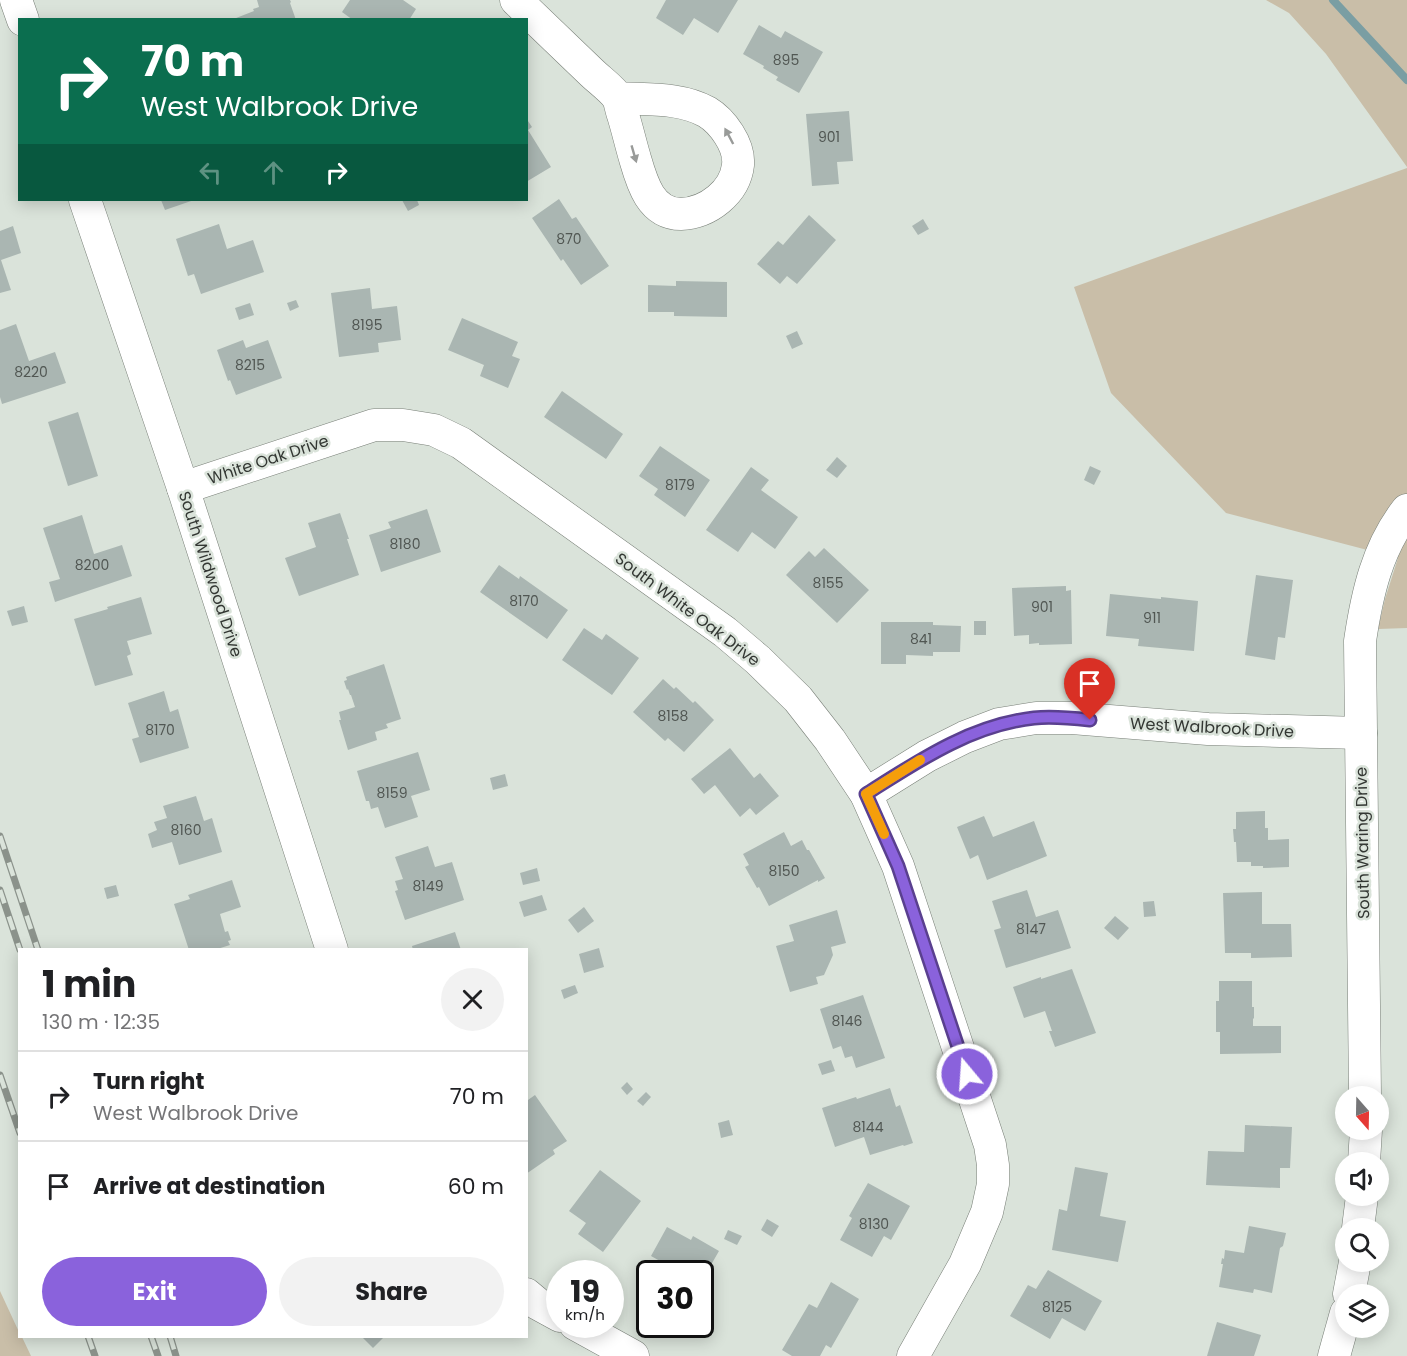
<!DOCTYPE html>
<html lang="en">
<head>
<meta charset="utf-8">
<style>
	:root { --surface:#fff; --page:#f2f2f2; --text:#202124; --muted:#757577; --line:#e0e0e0; --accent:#8a62dc }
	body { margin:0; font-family:Poppins,sans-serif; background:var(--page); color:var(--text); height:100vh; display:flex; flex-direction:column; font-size:22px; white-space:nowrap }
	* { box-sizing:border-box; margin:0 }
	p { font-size:20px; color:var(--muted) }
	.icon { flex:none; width:33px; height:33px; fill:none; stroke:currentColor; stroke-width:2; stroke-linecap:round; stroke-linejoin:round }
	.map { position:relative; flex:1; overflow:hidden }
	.sheet { position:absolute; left:18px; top:948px; width:510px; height:390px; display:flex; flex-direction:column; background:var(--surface); border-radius:0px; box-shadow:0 3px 15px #0003 }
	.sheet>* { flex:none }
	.hud { position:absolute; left:18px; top:18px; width:510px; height:183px; border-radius:0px; box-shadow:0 3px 15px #0003; background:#0b6e4f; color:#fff; overflow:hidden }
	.needle { width:39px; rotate:160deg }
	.buttons { position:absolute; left:1335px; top:1086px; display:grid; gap:12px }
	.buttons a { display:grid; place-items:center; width:54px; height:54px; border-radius:50%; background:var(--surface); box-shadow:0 3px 15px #0003; font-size:30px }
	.speed { position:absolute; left:546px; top:1260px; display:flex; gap:12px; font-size:30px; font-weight:700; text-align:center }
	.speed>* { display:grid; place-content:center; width:78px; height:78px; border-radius:50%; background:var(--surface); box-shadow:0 3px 15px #0003; line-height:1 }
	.speed small { font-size:15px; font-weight:400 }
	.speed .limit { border:3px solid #111; border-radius:9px; background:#fff; color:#111 }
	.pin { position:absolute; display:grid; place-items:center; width:51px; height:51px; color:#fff; margin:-62px -26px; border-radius:50% 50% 50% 0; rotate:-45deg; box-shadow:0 0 6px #0007 }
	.pin .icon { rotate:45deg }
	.me { position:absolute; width:66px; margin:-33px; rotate:342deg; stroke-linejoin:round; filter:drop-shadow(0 0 4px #0008) }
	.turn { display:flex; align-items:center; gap:21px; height:126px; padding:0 24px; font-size:27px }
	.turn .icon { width:78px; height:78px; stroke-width:2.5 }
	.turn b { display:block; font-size:42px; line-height:51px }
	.lanes { display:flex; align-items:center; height:57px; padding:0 24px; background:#0003; justify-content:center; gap:30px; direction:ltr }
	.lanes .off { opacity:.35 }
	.round { display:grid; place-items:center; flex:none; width:63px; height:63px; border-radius:32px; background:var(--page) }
	.head { display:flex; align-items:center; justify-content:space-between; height:102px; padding:0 24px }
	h1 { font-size:36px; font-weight:700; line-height:45px }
	.primary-button { display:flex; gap:12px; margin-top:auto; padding:12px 24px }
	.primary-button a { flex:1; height:69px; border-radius:36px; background:var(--accent); color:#fff; font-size:24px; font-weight:700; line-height:69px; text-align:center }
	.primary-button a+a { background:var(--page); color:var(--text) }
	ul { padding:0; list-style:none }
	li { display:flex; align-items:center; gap:18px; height:90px; padding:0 24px; border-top:2px solid var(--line) }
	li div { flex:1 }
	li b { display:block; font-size:22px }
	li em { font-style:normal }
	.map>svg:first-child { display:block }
</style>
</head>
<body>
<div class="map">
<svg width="1407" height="1356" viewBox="0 0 1407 1356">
	<rect width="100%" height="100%" fill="#dae3da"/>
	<g fill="#c9bea8">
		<polygon points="1266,0 1407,0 1407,167 1326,54 1289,13"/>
		<polygon points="1407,168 1407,628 1378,629 1385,599 1398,558 1226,513 1111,393 1074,287"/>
		<polygon points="0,1291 19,1332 20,1336 22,1337 31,1356 0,1356"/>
	</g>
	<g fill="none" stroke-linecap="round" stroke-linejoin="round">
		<polyline stroke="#7a9ea3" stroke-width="8" points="1333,0 1407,80"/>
	</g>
	<g fill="#aab6b2">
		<polygon points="257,0 290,0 291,2 290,3 296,20 231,20 254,11 253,9 259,7"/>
		<polygon points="350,0 403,0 416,9 409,20 353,20 342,12"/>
		<polygon points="666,0 738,0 718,33 694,18 683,35 656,18"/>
		<polygon points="759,25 781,38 785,31 823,52 799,93 776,80 778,77 763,68 764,66 743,54"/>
		<polygon points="849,111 853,161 837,162 839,184 812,186 806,114"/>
		<polygon points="526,118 532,127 528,130 551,167 526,182"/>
		<polygon points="559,199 572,219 576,217 609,266 581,285 563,259 561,261 532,218"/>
		<polygon points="161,200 194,200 165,210"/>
		<polygon points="402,200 417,200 419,205 408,211"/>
		<polygon points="809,215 836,240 797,284 787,276 780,284 757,264 778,241 783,245"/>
		<polygon points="923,219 929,229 918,235 912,226"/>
		<polygon points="219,224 227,249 253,240 264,272 201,294 194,274 188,276 176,239"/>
		<polygon points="13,226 21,253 1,260 11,290 0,293 0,231"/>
		<polygon points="676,281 727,282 727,317 674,316 674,312 648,312 648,285 676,286"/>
		<polygon points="370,288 372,309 397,306 401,340 378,343 379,352 339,357 331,293"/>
		<polygon points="296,300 299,307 290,311 287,303"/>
		<polygon points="250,303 254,315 239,320 235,308"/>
		<polygon points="462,318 518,342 512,356 520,359 508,388 480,376 484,365 448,350"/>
		<polygon points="16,324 29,361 55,352 66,383 2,404 0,397 0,330"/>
		<polygon points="797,331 803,344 792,349 786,336"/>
		<polygon points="243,340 246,348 268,340 282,378 236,395 230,380 228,381 217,350"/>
		<polygon points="562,391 623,434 606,459 544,417"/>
		<polygon points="78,412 98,476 68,486 48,422"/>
		<polygon points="660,446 710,480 685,517 654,495 658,489 639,476"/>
		<polygon points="837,457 847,466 837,478 826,470"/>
		<polygon points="1090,466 1101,471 1094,485 1084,480"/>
		<polygon points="751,467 769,480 761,490 798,517 775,549 752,532 738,552 706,530"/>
		<polygon points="427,509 441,552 381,572 369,535 391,528 388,522"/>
		<polygon points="340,513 349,539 347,539 359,575 299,596 285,558 316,547 308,523"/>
		<polygon points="82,515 94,554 122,545 132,576 55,602 49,582 60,579 43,528"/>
		<polygon points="824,548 869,590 837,623 786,575 809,551 815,557"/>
		<polygon points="499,565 519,579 520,576 568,610 547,639 480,592"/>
		<polygon points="1256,575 1293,580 1285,638 1278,637 1275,660 1245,655"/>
		<polygon points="1066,586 1066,591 1071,590 1072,644 1039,645 1039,643 1029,644 1029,635 1014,636 1012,588"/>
		<polygon points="1110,594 1161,599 1161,597 1198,601 1194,651 1138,646 1139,639 1106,636"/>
		<polygon points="141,597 152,634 127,641 131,654 127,656 133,675 95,686 74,619 108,609 107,607"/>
		<polygon points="24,606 28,622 12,626 7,611"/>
		<rect x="974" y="621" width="12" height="14"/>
		<polygon points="881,622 933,622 933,625 961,626 960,652 933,652 933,656 906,655 906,664 881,664"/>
		<polygon points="584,628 602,640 606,634 639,658 612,695 562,660"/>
		<polygon points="384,664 401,719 386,724 388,728 375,732 377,740 348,750 339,720 341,720 339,712 355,707 351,695 350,695 348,689 347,690 344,681 347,680 346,677"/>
		<polygon points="663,679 674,689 676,687 693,703 695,701 714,720 684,752 668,738 665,741 633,712"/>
		<polygon points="164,691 170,712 178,709 189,748 140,763 132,739 139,737 128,703"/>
		<polygon points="730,748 754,778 760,773 779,796 756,815 750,808 740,817 715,785 704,794 691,779"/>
		<polygon points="418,752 430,790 411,796 418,817 385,828 378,807 371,809 369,801 366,801 357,771"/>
		<polygon points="505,774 508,786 493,790 490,778"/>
		<polygon points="196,796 204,821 212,818 222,852 179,865 172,842 152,848 148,834 157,830 154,822 167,818 163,806"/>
		<polygon points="1265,811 1265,828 1268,828 1268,840 1289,839 1289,867 1263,868 1263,866 1251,866 1251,862 1237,862 1236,842 1234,842 1233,829 1236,829 1236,812"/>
		<polygon points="984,816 993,837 1034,821 1047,856 987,880 978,855 970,859 957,827"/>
		<polygon points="784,832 791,846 802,840 807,850 809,850 825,878 818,882 818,880 769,906 759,887 757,888 745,867 749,865 743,854"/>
		<polygon points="428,846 435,867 452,862 464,900 405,920 395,891 398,890 395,881 403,879 395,857"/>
		<polygon points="537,868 540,881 523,885 520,873"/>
		<polygon points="232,880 241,907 220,914 225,932 228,931 231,940 228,941 230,945 214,950 189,950 174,904 190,899 188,895"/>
		<polygon points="116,885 119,896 107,899 104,888"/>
		<polygon points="1027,890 1036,917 1058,910 1071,948 1006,968 994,930 1001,928 992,901"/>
		<polygon points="1262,892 1262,924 1291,924 1292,957 1251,958 1251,953 1225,953 1223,893"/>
		<polygon points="542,895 547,910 524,917 519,902"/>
		<polygon points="1154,901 1156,916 1144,917 1143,902"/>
		<polygon points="584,907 594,921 578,933 568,920"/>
		<polygon points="837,910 846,943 831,947 833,955 824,975 816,977 818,984 790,992 776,946 794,941 789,925"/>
		<polygon points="1115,916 1129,928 1118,940 1104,928"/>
		<polygon points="455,932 461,950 413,950 412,946"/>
		<polygon points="599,948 604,967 584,973 579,954"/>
		<polygon points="1072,969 1096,1033 1055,1047 1049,1031 1052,1031 1045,1011 1024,1018 1013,987 1041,977 1041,979"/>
		<polygon points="1219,981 1252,981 1252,1007 1254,1007 1254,1019 1253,1018 1253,1026 1281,1026 1281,1053 1220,1054 1220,1032 1216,1032 1216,1001 1219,1001"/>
		<polygon points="575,985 578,993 564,999 561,990"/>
		<polygon points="863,995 885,1058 856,1068 852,1056 845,1058 841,1046 833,1049 820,1009"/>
		<polygon points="831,1060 835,1071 822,1075 818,1064"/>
		<polygon points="627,1082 633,1089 627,1095 621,1088"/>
		<polygon points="890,1088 896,1107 900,1105 913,1143 904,1146 903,1145 870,1155 864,1137 835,1147 822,1108 856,1097 857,1099"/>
		<polygon points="646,1092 651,1097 643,1106 637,1101"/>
		<polygon points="535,1095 567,1141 553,1150 555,1154 526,1174 526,1097 528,1100"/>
		<polygon points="729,1120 733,1135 721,1138 718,1123"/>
		<polygon points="1245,1125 1292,1127 1290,1168 1280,1168 1280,1188 1206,1185 1208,1151 1244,1152"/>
		<polygon points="1075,1167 1108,1173 1100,1216 1126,1221 1118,1262 1052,1250 1059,1209 1067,1211"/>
		<polygon points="600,1170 641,1201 603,1252 578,1234 586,1223 569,1211"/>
		<polygon points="868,1183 910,1206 891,1240 884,1236 872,1257 840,1240 852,1218 849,1216"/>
		<polygon points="767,1219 779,1226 772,1237 761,1230"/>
		<polygon points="1249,1226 1286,1233 1283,1246 1280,1248 1272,1293 1254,1289 1253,1293 1219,1287 1223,1264 1221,1264 1222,1258 1224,1259 1225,1250 1244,1253"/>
		<polygon points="667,1227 691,1240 693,1236 719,1251 700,1284 700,1274 675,1274 676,1270 651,1256"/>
		<polygon points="728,1230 742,1236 737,1245 724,1239"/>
		<polygon points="1048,1270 1102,1301 1085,1331 1062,1318 1050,1339 1010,1316 1028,1285 1036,1289"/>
		<polygon points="831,1282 859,1299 831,1348 826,1345 820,1356 792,1356 782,1350 809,1304 817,1308"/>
		<polygon points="1217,1322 1261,1335 1254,1356 1207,1356"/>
		<polygon points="361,1336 385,1336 373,1348"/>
	</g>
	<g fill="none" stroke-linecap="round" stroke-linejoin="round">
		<defs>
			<g id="street">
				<polyline points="16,0 23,20"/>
				<path d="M516 0C541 24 566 48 591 72 598 79 613 90 618 98 620 102 621 110 623 115 627 128 630 141 634 155 641 179 649 214 681 214 708 213 735 192 738 165 740 145 722 121 707 112 680 97 647 100 618 98"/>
				<polyline points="85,200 183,488 332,950"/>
				<polyline points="183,488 374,425 403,425 434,430 461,443 725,632 758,660 798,699 830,740 866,794 898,866 990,1145 993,1165 993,1184 987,1212 965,1264 913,1356"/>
				<polyline points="866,794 927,756 965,737 999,724 1036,718 1072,718 1208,729 1361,733"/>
				<path d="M1365 1096 1360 641C1367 594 1377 548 1407 510"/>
				<polyline points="1364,1162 1366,1130"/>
				<polyline points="1358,1228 1362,1196"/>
				<polyline points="526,1294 538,1304 560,1316"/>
				<polyline points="1349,1294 1355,1262"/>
				<polyline points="575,1324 633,1356"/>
				<polyline points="1334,1356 1346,1313"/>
			</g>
		</defs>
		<use href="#street" stroke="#787f77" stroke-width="33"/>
		<use href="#street" stroke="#fff" stroke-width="32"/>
		<defs>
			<g id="rail">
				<polyline points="0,836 38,950"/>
				<polyline points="0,890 20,950"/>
				<polyline points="0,1075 20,1133"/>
				<polyline points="88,1336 95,1356"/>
				<polyline points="151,1336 158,1356"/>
				<polyline points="170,1336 176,1356"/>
			</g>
		</defs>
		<use href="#rail" stroke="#8b928b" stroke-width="7"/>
		<use href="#rail" stroke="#dae3da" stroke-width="4.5" stroke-dasharray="14" stroke-linecap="butt"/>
	</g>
	<defs><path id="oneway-solid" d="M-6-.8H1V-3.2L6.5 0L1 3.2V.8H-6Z" transform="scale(1.5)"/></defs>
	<g fill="#999b99">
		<use href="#oneway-solid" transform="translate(729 136) rotate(-118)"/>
		<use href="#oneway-solid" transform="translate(634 154) rotate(74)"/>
	</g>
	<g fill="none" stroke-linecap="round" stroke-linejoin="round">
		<defs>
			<path id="route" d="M967 1074 898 866 866 794C918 761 971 725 1034 718 1052 716 1072 718 1090 720"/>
		</defs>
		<use href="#route" stroke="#5a408f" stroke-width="15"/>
		<use href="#route" stroke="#8a62dc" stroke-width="10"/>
		<polyline stroke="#f59e0b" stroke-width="10" points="884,834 866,794 920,760"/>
	</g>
	<g text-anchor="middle" stroke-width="5" stroke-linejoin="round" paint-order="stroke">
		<g font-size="14" fill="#515753">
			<text x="786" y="65">895</text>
			<text x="829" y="142">901</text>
			<text x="569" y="244">870</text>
			<text x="367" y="330">8195</text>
			<text x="250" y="370">8215</text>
			<text x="31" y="377">8220</text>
			<text x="680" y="490">8179</text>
			<text x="405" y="549">8180</text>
			<text x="92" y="570">8200</text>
			<text x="828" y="588">8155</text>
			<text x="524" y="606">8170</text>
			<text x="1042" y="612">901</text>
			<text x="1152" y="623">911</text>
			<text x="921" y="644">841</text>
			<text x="673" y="721">8158</text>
			<text x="160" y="735">8170</text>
			<text x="392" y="798">8159</text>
			<text x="186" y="835">8160</text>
			<text x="784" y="876">8150</text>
			<text x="428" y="891">8149</text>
			<text x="1031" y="934">8147</text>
			<text x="847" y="1026">8146</text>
			<text x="868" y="1132">8144</text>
			<text x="874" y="1229">8130</text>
			<text x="1057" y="1312">8125</text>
		</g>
		<g font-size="16" fill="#333733" stroke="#dae3da">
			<text transform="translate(268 459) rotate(-18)" y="6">White Oak Drive</text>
			<text transform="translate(211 574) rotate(72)" y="6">South Wildwood Drive</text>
			<text transform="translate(688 609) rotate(37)" y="6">South White Oak Drive</text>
			<text transform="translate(1212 727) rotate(3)" y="6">West Walbrook Drive</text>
			<text transform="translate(1362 843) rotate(-91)" y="6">South Waring Drive</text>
		</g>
	</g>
</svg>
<div class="buttons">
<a><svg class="needle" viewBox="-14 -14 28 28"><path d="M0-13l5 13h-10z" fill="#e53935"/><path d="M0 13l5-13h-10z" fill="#757577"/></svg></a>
<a><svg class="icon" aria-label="sound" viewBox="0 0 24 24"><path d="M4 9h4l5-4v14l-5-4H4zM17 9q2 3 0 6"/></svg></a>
<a><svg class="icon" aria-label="search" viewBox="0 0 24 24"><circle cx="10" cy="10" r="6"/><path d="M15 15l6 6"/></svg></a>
<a><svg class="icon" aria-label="layers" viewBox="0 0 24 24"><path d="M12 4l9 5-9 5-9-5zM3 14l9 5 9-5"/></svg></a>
</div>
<div class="speed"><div>19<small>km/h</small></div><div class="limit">30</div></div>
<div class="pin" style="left:1090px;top:720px;background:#d93025"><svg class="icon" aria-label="arrive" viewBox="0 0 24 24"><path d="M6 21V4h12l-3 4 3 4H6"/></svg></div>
<svg class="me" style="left:967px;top:1074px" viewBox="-20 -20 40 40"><circle r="17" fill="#8a62dc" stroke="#fff" stroke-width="3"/><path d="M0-11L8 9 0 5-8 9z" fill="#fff"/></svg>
<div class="hud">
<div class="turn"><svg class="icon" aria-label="right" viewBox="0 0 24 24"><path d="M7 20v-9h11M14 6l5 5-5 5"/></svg><div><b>70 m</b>West Walbrook Drive</div></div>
<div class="lanes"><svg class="icon off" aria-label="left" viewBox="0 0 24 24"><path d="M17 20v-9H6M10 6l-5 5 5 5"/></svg><svg class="icon off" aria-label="ahead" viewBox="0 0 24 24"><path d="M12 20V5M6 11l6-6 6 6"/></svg><svg class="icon" aria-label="right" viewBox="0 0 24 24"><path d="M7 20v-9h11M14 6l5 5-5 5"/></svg></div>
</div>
<section class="sheet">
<div class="head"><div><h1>1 min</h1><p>130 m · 12:35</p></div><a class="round"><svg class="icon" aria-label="close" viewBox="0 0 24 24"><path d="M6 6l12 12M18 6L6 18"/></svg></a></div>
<ul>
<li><svg class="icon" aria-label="right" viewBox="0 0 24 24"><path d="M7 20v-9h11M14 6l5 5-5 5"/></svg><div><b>Turn right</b><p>West Walbrook Drive</p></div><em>70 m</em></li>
<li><svg class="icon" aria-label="arrive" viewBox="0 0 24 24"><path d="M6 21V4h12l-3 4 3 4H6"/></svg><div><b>Arrive at destination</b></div><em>60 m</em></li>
</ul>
<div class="primary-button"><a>Exit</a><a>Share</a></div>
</section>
</div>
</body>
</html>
